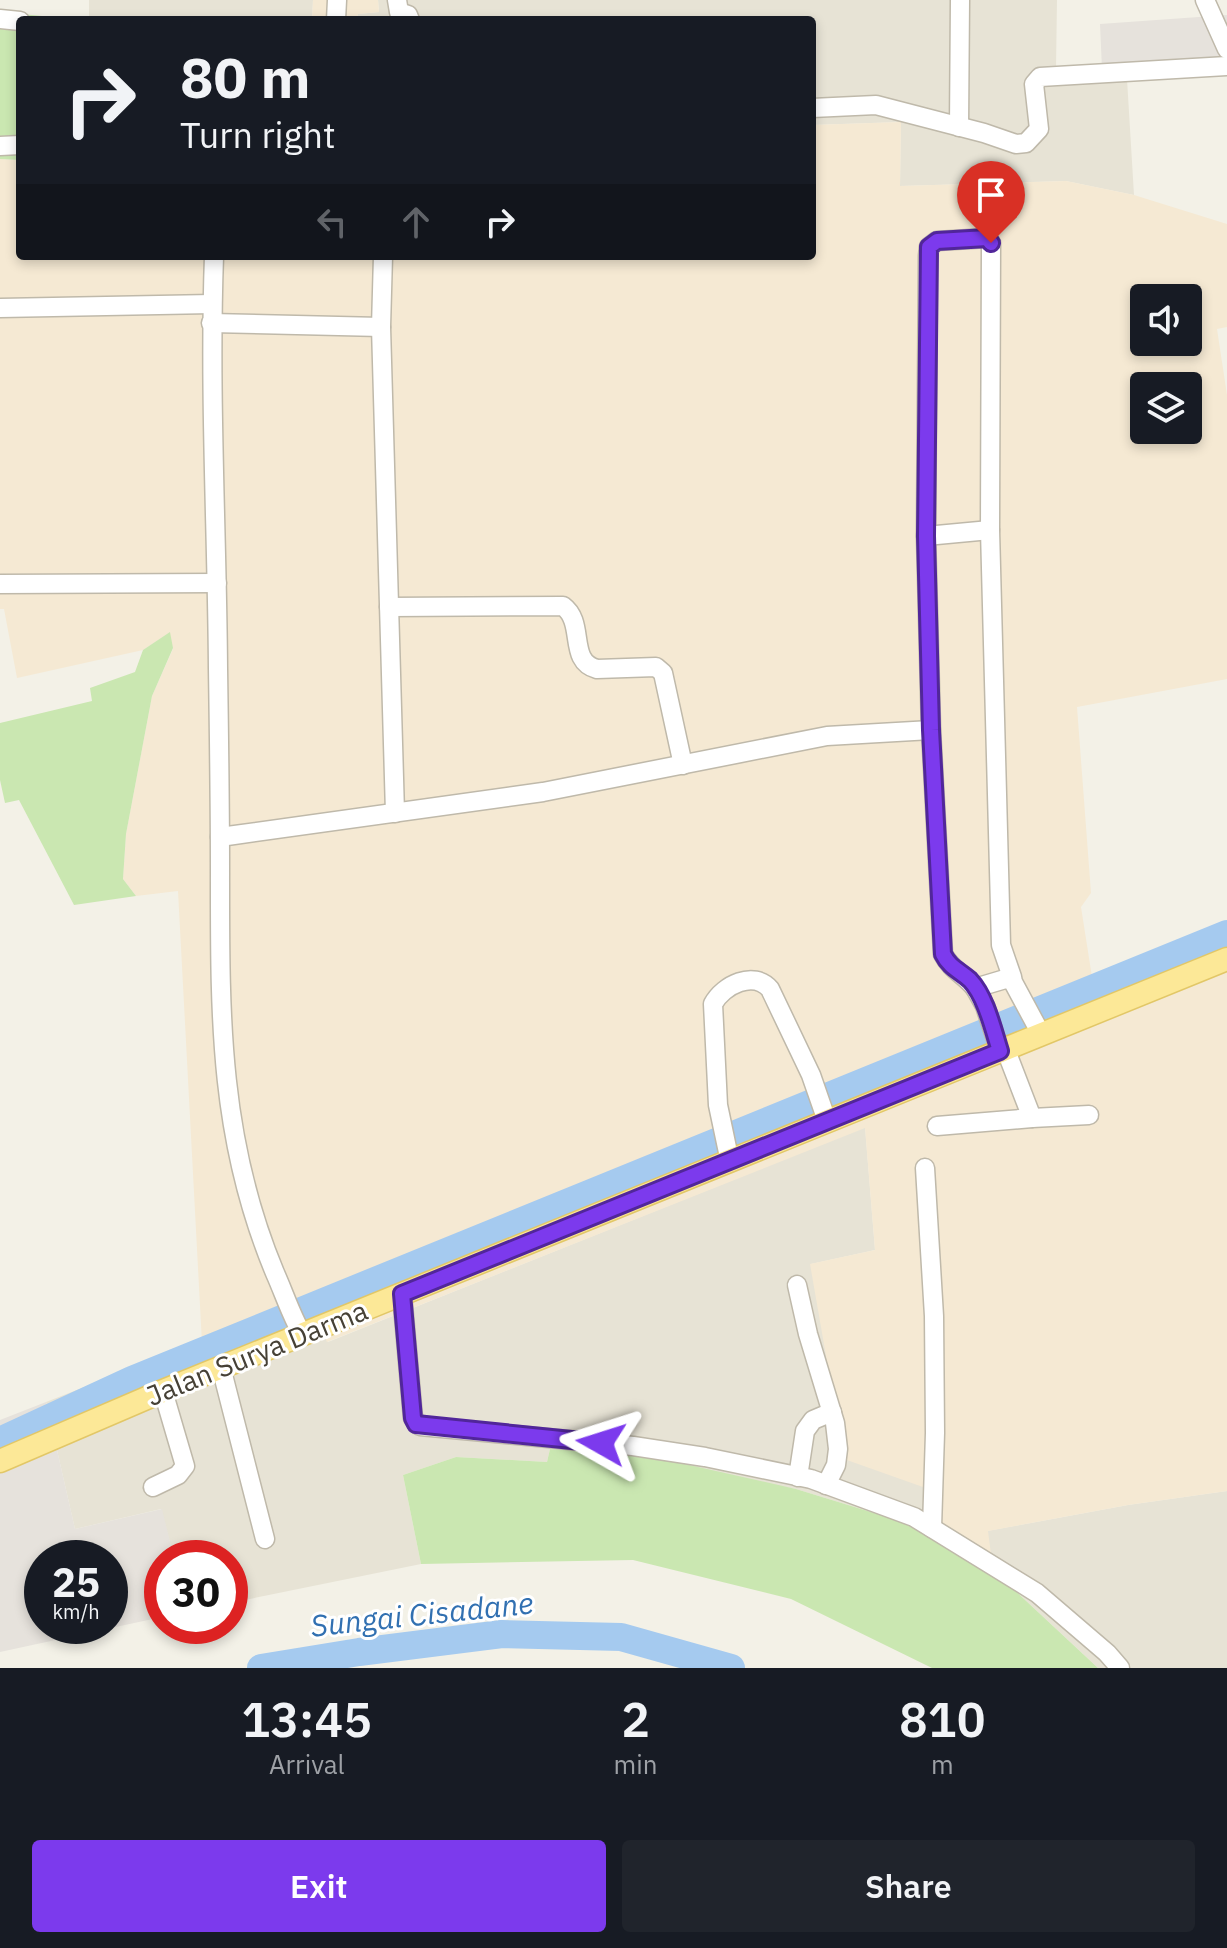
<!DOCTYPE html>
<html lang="en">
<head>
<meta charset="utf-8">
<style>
	:root { --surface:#171b24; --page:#20242c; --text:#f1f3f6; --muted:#9ea1a6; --accent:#7c3aed }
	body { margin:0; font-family:"IBM Plex Sans",sans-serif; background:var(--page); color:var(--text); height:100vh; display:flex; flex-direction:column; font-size:30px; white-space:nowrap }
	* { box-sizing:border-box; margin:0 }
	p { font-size:26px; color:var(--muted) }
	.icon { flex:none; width:44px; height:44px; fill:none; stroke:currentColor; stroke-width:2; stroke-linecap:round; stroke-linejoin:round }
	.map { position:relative; height:1668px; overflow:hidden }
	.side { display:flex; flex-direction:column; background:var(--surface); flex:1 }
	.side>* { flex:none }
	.banner { position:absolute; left:16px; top:16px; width:800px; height:244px; border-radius:8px; box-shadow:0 4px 12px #0003; background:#171b24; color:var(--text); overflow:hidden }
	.controls { position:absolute; left:1130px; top:284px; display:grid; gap:16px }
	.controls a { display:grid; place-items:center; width:72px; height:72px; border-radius:8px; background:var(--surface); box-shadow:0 4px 12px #0003; font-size:40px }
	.speed { position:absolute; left:24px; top:1540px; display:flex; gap:16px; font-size:40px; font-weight:700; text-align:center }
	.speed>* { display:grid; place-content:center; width:104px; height:104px; border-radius:50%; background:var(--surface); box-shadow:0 4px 12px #0003; line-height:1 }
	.speed small { font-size:20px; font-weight:400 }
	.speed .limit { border:12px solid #d22; background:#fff; color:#111 }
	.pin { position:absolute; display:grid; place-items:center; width:68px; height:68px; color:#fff; margin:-82px -34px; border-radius:50% 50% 50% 0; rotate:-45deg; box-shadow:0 0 8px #0007 }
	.pin .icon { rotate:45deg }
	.me { position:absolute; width:88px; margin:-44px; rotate:276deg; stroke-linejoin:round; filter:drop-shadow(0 0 6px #0008) }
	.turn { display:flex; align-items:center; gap:28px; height:168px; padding:0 32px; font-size:36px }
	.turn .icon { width:104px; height:104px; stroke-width:2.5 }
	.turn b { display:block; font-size:56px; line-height:68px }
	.lanes { display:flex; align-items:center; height:76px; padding:0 32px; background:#0003; justify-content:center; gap:40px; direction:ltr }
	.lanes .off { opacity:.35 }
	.eta { display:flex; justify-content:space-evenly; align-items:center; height:136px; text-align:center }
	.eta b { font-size:48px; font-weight:600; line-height:56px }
	.primary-button { display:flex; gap:16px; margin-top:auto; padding:16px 32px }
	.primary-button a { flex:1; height:92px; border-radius:8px; background:var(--accent); color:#fff; font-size:32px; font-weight:600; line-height:92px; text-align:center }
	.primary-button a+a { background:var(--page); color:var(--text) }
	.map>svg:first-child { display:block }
</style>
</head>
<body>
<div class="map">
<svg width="1227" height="1668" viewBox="0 0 1227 1668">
	<rect width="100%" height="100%" fill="#f3f1e7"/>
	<g fill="#e7e3d5">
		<polygon points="89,0 313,0 312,20 89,20"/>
		<polygon points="378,0 1057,0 1056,68 1127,79 1134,195 1066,181 900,186 901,122 812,125 812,20 357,20 358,14 379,12"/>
		<polygon points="865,1127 875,1250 811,1264 937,1492 923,1528 796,1489 550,1449 547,1462 456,1457 403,1475 421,1564 230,1603 230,1558 174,1558 161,1509 75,1529 46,1402 307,1300 328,1342"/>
		<polygon points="1227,1491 1227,1668 1098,1668 993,1570 987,1531 1128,1505"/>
	</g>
	<g fill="#f5e9d3" fill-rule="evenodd">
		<polygon points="313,0 378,0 379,12 358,14 357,20 312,20"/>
		<path d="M901 122 900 186 1066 181 1134 195 1227 224V327L1217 329 1227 395V679L1077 707 1091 893 1081 907 1092 977 1227 922V1491L1128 1505 988 1531 993 1570 923 1528 937 1492 844 1459 810 1264 875 1250 865 1128 327 1342 307 1301 202 1343 178 891 136 896 123 879 126 834 152 696 173 649 169 633 143 650 17 678 4 609H0V159L20 160V256H812V125ZM1144 298H1188V342H1144ZM1144 386H1188V430H1144Z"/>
	</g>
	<g fill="#e6e2dc" fill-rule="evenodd">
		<polygon points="1227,15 1227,73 1102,69 1100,24"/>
		<path d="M46 1402 75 1529 162 1509 174 1558H162V1617L0 1652V1420ZM42 1558H110V1626H42Z"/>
	</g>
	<g fill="#cae7b1">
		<polygon points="0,12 84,20 20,20 20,160 0,159"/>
		<polygon points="170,632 173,648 152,696 126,834 123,879 136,896 74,905 19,800 5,803 0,780 0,723 92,701 90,688 135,672 143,650"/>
		<polygon points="550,1449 640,1454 796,1489 923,1528 993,1570 1098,1668 932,1668 791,1599 633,1560 421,1564 403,1475 456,1457 547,1462"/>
	</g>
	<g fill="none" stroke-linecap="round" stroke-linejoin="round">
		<g stroke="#a5caef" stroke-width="28">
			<polyline points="0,1441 132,1380 1227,934"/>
			<polyline points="261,1668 359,1652 502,1634 621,1637 731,1668"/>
		</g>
		<defs>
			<g id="minor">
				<polyline points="397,0 399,12 408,15 410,20"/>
				<polyline points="1205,0 1227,49"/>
				<polyline points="0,19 20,21"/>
				<polyline points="336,20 337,0"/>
				<polyline points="812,108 876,105 984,133 1016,144 1026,143 1039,129 1034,84 1040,77 1227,66"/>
				<polyline points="959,127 960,0"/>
				<polyline points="0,146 20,145"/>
				<path d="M214 256C209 393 217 531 218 668 219 735 220 801 220 868 220 1012 218 1137 275 1273 284 1293 291 1315 302 1334"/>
				<polyline points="383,256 381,327 395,813"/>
				<polyline points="0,308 212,304"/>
				<polyline points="211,323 381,327"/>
				<polyline points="926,536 990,530"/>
				<polyline points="0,584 217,583"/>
				<path d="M389 607 563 606C586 623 567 661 597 669L656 667 663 673 683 765"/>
				<polyline points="220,837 543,792 827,736 931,730"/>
				<path d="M1012 977 975 988C965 975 951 970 943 954L931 730 926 536 928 256 929 247 937 241 987 238 991 243 990 530 1001 945 1012 977 1013 982 1041 1034"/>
				<polyline points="975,988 985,1006 1000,1051"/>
				<polyline points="1032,1118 1089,1115"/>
				<polyline points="937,1126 1032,1118 1005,1048"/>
				<path d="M730 1162 718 1105 713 1004C723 985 754 970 770 989L811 1075 827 1121"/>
				<polyline points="925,1168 934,1316 935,1433 932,1528"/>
				<polyline points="797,1285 808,1334 835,1423 838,1449 836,1465 826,1485"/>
				<polyline points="402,1294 413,1418 420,1426 633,1446 705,1457 811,1479 914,1517 1037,1593 1107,1653 1120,1668"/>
				<polyline points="221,1367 265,1539"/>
				<polyline points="798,1477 805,1431 813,1420 832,1412"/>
				<polyline points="153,1487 178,1475 185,1466 163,1391"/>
			</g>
			<polyline id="major" points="0,1461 163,1391 1227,959"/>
		</defs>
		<use href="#minor" stroke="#bfb9aa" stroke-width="21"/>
		<use href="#major" stroke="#e2c767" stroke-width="25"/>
		<use href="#minor" stroke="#fff" stroke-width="18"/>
		<use href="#major" stroke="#fce897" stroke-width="22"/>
	</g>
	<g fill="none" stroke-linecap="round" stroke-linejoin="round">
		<defs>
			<path id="route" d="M601 1443 416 1424 413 1418 402 1294 1000 1051C993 1029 986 997 970 980 959 970 950 968 943 954L931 730 926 536 929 247 937 241 987 238 991 243"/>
		</defs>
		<use href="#route" stroke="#51269a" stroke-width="20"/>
		<use href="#route" stroke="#7c3aed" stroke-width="14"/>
	</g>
	<g text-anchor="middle" stroke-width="6" stroke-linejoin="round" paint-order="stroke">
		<g font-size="28" fill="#464136" stroke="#fff">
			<text transform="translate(257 1353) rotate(-22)" y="10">Jalan Surya Darma</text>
		</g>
		<g font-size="30" font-style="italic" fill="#3170b1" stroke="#fff">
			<text transform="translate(422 1615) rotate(-6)" y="10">Sungai Cisadane</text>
		</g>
	</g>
</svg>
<div class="controls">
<a><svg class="icon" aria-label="sound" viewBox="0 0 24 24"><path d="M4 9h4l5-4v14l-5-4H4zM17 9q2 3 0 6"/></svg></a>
<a><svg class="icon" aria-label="layers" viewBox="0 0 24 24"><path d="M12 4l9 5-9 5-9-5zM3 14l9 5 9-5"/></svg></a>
</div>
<div class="speed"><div>25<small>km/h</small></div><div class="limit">30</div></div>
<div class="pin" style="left:991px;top:243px;background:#d93025"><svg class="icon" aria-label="arrive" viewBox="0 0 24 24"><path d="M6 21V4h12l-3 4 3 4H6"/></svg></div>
<svg class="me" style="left:601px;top:1443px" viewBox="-20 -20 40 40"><path d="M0-17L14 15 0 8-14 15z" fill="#7c3aed" stroke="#fff" stroke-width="4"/></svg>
<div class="banner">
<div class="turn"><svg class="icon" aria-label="right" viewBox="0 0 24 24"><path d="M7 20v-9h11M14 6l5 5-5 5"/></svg><div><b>80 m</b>Turn right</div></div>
<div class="lanes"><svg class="icon off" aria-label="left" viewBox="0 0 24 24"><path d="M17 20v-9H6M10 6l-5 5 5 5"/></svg><svg class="icon off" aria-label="ahead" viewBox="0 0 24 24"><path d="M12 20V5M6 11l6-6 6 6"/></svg><svg class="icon" aria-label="right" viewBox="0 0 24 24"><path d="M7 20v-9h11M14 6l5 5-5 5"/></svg></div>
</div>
</div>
<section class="side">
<div class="eta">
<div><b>13:45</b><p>Arrival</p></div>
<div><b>2</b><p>min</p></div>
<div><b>810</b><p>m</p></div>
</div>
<div class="primary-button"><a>Exit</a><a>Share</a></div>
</section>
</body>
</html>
